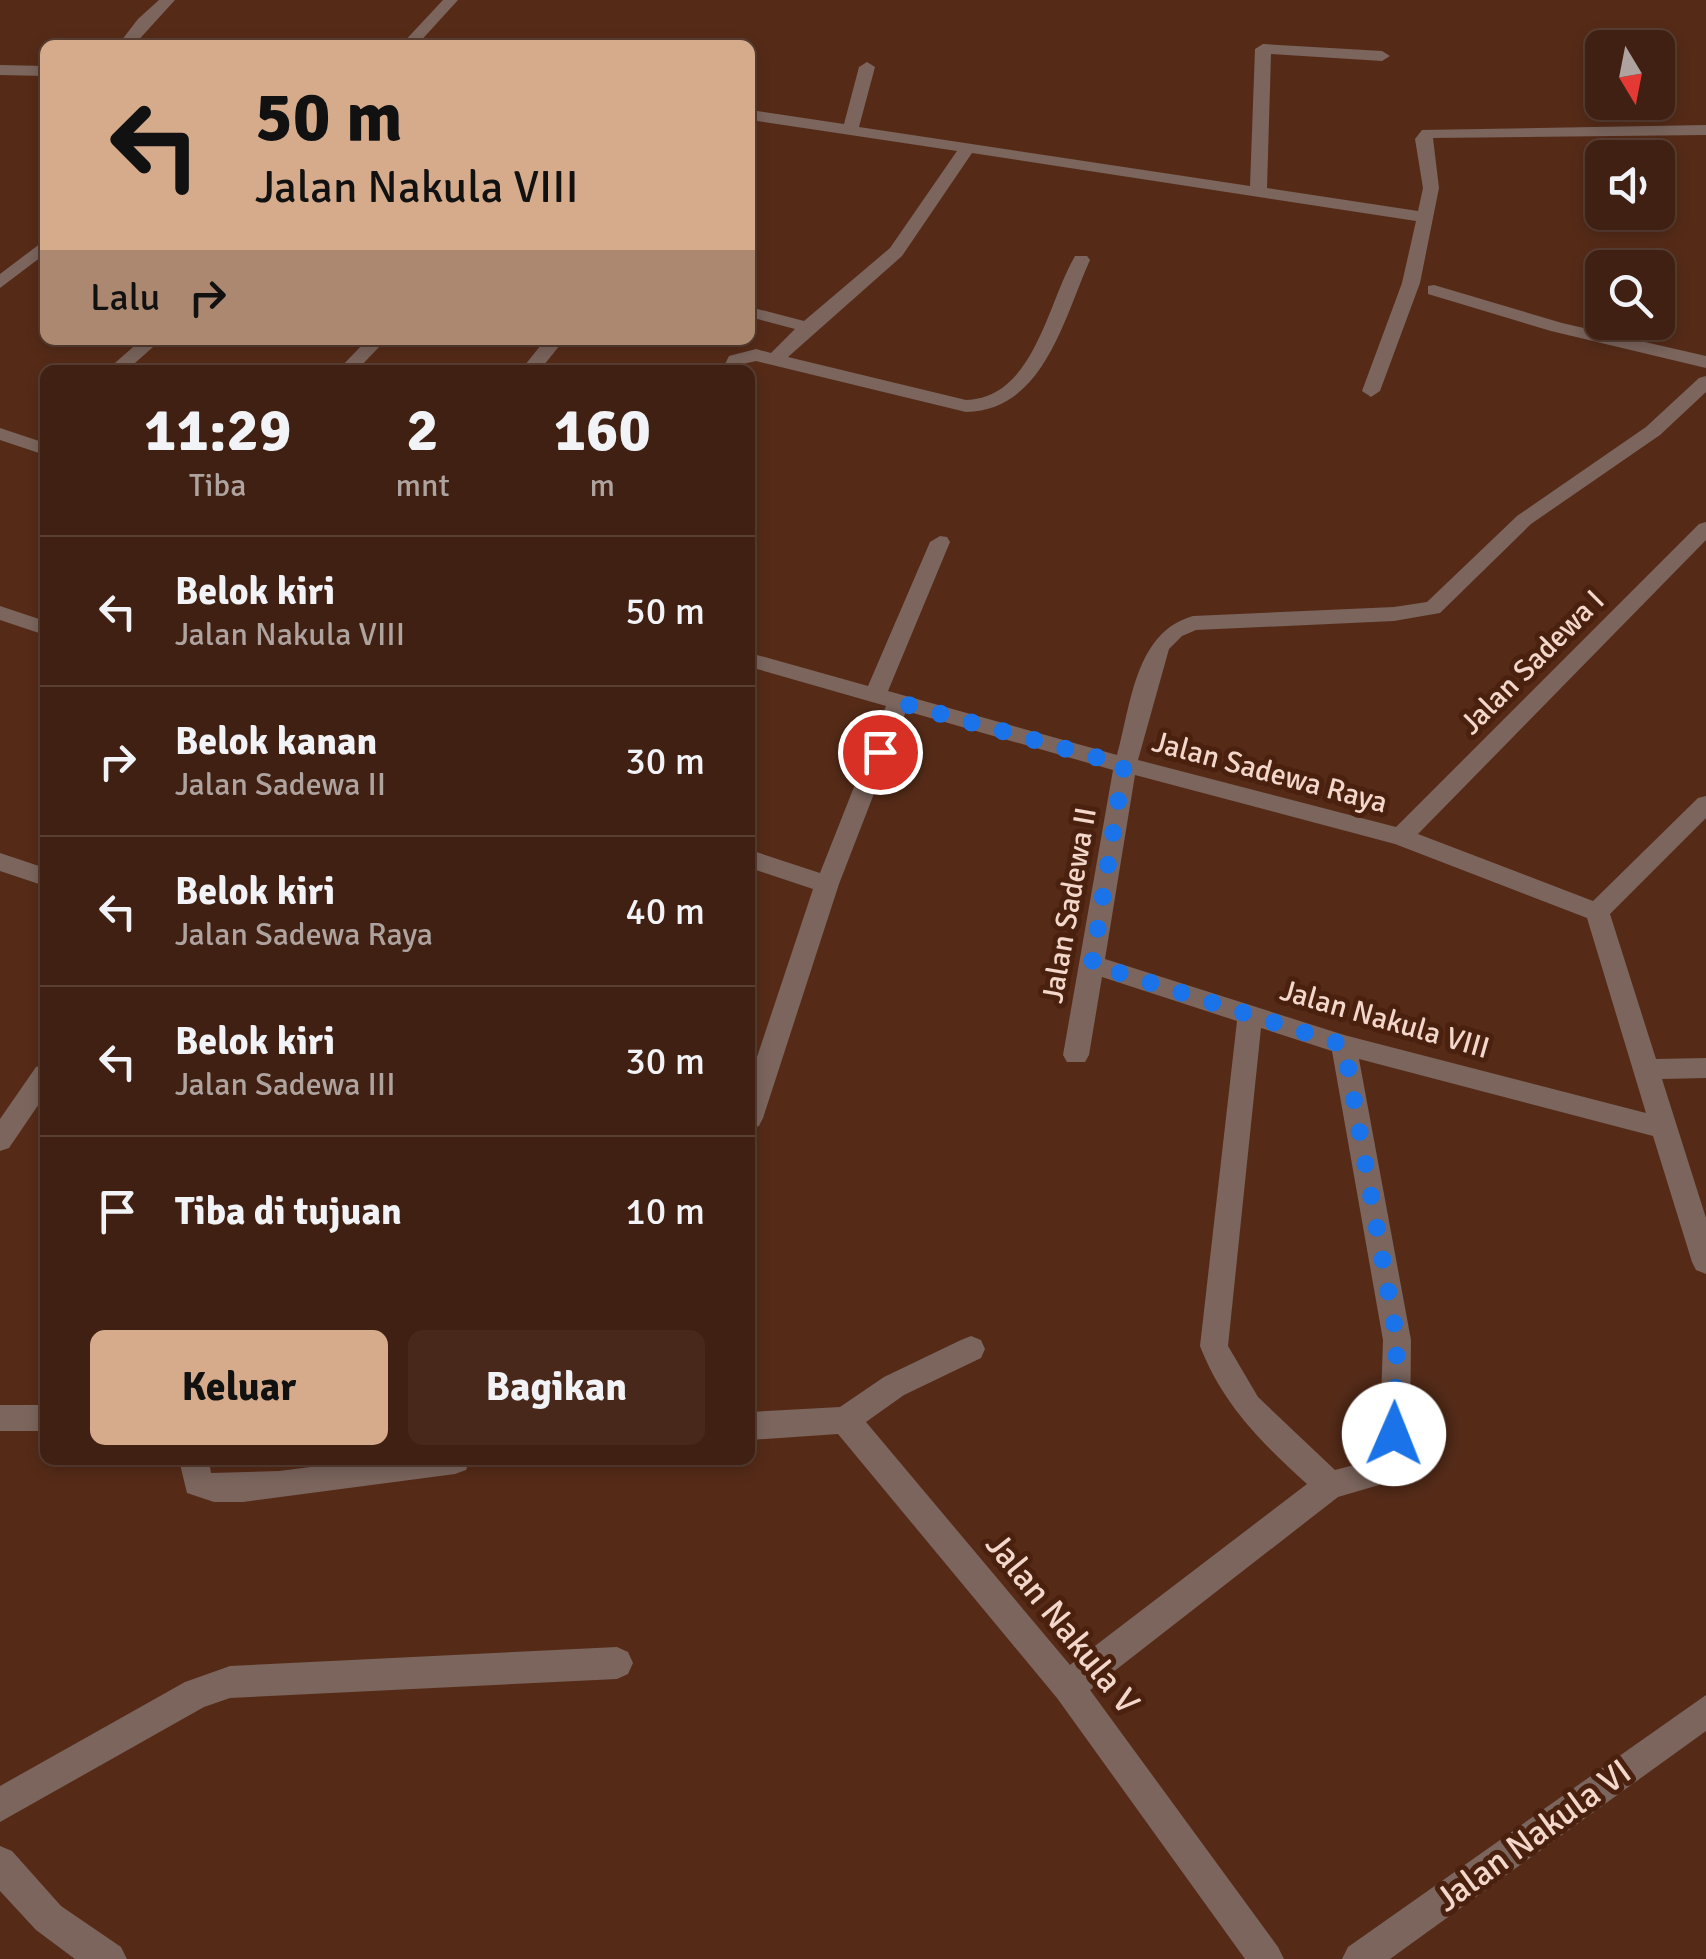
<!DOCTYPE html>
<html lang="id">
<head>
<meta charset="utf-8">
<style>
	:root { --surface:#402012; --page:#47281b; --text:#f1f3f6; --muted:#aea39f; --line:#593e32; --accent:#d6ab8b }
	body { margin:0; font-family:Signika,sans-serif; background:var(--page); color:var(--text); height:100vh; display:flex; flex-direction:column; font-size:38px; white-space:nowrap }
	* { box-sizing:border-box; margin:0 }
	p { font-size:32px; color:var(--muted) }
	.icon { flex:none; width:55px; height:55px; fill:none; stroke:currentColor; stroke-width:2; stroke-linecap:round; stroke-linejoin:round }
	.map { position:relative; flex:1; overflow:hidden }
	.drawer { position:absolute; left:40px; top:365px; width:715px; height:1100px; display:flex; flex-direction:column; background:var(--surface); border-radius:15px; box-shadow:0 5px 15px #0003,0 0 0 2px var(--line) }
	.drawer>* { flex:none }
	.hud { position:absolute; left:40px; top:40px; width:715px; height:305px; border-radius:15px; box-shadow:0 5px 15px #0003,0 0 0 2px var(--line); background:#d6ab8b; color:#111; overflow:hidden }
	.needle { width:65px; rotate:170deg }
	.fabs { position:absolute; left:1585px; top:30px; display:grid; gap:20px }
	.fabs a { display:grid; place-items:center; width:90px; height:90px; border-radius:15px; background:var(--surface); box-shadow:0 5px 15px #0003,0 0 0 2px var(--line); font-size:50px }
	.pin { position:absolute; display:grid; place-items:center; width:85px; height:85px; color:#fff; margin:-42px; border:5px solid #fff; border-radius:50%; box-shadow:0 2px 10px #0007 }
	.me { position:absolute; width:110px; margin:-55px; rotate:1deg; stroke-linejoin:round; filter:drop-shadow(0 0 8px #0008) }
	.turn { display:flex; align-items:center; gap:35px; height:210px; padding:0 50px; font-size:45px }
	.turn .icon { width:130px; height:130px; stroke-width:2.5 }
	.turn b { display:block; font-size:70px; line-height:85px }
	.then { display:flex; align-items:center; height:95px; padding:0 50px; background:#0003; gap:20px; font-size:38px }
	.eta { display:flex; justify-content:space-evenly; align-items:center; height:170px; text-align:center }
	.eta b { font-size:60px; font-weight:800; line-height:70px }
	.cta { display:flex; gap:20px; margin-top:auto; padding:20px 50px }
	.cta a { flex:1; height:115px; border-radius:15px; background:var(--accent); color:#111; font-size:40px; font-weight:800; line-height:115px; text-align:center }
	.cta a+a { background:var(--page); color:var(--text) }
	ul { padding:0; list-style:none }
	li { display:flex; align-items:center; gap:30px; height:150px; padding:0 50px; border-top:2px solid var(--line) }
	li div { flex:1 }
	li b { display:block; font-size:38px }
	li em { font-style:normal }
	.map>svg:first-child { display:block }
</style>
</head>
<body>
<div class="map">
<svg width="1706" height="1959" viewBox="0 0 1706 1959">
	<rect width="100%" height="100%" fill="#552b18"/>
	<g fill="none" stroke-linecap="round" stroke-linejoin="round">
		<g fill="#7b655d" fill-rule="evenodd">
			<polygon points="159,0 175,0 134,45 118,45 138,19"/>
			<polygon points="443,0 458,0 417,45 401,45"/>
			<path d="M1263 44 1382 51 1390 56 1382 61 1271 54 1267 188 1418 211 1423 188 1415 139 1422 130 1706 125V135L1433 138 1439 188 1420 283 1380 391 1371 397 1362 391 1402 283 1416 221 972 153 902 256 788 357 966 400C1034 398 1047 304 1075 256H1087L1090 260C1063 320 1044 410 966 412L756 361 743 364 740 370H722L729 356 756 349 771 353 795 329 750 317V307L804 321 890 248 957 151 750 120V110L844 124 859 67 867 62 875 67 859 127 1250 186 1255 49Z"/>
			<polygon points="0,65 45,66 45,76 0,75"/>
			<polygon points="45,240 45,254 0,288 0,274"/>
			<polygon points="1434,285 1562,323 1706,356 1706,368 1551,331 1428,294 1428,286"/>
			<polygon points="141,340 161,340 127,370 107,370"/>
			<polygon points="371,340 380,346 357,370 338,370 365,342"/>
			<polygon points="545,340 564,340 540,370 521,370"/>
			<path d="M1706 376V392L1660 435 1531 524 1440 613 1394 621 1196 630 1182 636 1169 649 1138 760 1396 827 1699 524 1706 522V540L1418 834 1593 901 1698 798 1706 796V818L1610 914 1656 1059 1706 1058V1078L1662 1079 1706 1218V1274L1696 1270 1692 1262 1653 1136 1359 1059 1411 1340 1410 1434 1379 1485 1338 1497 1090 1690 1278 1947 1284 1959H1245L1057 1698 838 1434 750 1440V1412L840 1407 884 1377 961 1340 971 1336 981 1340 985 1349 981 1358 904 1395 866 1422 1070 1665 1307 1484C1261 1442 1223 1405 1200 1346L1237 1021 1102 977 1089 1055 1085 1062H1067L1063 1055 1113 770 906 711 839 884 763 1118 759 1126 750 1129V1078L813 889 750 868V850L820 873 886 706 750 667V653L868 686 930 542 940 536 947 537 950 542 888 691 1117 755C1131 705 1135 632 1193 616L1394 607 1427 602 1517 516 1646 427 1699 378ZM1135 775 1395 844 1587 918 1646 1113 1344 1035 1105 959ZM1261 1028 1332 1051 1383 1340 1380 1431 1358 1464 1335 1470 1258 1397 1228 1346Z"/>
			<polygon points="0,428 45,443 45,455 0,440"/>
			<polygon points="0,606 45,621 45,635 0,620"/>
			<polygon points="0,853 45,868 45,886 0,871"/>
			<polygon points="45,1064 45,1095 9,1148 0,1151 0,1119 36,1067"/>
			<rect x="0" y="1405" width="45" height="26"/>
			<polygon points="179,1460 209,1460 211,1473 279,1471 366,1460 470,1460 466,1470 455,1474 243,1502 214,1502 187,1493"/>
			<polygon points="617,1647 628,1652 633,1663 628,1674 617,1679 230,1698 204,1707 0,1822 0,1786 185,1682 230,1666"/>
			<polygon points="1706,1695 1706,1731 1390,1959 1342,1959 1348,1947"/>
			<polygon points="0,1846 12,1851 61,1906 121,1947 127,1959 75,1959 36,1930 0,1891"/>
		</g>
	</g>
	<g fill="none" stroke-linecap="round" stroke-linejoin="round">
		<polyline stroke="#1a73e8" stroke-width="18" stroke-dasharray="0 32.4" points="880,752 898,702 1124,765 1092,964 1344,1045 1397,1340 1394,1434"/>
	</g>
	<g text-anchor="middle" stroke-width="10" stroke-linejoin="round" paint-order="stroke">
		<g font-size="30" fill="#f3d7cb" stroke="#4a200e">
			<text transform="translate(1532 662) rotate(-45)" y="10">Jalan Sadewa I</text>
			<text transform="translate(1270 772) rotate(15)" y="10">Jalan Sadewa Raya</text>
			<text transform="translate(1069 905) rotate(-80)" y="10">Jalan Sadewa II</text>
			<text transform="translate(1385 1019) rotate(16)" y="10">Jalan Nakula VIII</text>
		</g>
		<g font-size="35" fill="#f3d7cb" stroke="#4a200e">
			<text transform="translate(1063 1623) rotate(51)" y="12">Jalan Nakula V</text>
			<text transform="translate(1533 1835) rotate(-36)" y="12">Jalan Nakula VI</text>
		</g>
	</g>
</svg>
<div class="fabs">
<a><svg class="needle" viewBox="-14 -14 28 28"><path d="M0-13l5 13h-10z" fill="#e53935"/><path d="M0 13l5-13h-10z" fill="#aea39f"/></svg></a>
<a><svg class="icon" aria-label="sound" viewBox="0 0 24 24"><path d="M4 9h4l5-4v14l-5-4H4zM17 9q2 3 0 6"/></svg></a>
<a><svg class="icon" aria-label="search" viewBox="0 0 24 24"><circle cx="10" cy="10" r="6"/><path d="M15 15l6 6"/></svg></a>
</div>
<div class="pin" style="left:880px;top:752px;background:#d93025"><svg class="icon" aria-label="arrive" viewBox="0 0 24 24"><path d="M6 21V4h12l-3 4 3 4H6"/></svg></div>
<svg class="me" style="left:1394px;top:1434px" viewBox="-20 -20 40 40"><circle r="19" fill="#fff"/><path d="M0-13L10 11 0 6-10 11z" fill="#1a73e8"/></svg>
<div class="hud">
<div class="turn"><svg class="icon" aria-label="left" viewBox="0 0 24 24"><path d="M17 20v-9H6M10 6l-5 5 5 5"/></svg><div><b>50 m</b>Jalan Nakula VIII</div></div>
<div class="then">Lalu<svg class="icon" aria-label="right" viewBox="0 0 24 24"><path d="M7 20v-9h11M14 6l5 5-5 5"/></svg></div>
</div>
<section class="drawer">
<div class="eta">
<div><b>11:29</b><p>Tiba</p></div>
<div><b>2</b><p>mnt</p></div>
<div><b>160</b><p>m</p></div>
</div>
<ul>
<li><svg class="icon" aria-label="left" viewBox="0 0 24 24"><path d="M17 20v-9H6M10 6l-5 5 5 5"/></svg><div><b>Belok kiri</b><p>Jalan Nakula VIII</p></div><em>50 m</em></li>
<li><svg class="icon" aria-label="right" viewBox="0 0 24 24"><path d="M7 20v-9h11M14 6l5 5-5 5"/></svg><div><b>Belok kanan</b><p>Jalan Sadewa II</p></div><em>30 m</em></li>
<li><svg class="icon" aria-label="left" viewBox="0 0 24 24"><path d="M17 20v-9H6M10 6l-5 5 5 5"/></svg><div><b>Belok kiri</b><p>Jalan Sadewa Raya</p></div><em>40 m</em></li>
<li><svg class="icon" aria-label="left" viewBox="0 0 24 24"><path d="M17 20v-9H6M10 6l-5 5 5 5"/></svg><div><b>Belok kiri</b><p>Jalan Sadewa III</p></div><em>30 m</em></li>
<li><svg class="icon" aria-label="arrive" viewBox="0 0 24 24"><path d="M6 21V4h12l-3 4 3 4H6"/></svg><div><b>Tiba di tujuan</b></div><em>10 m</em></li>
</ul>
<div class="cta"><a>Keluar</a><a>Bagikan</a></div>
</section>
</div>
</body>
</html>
